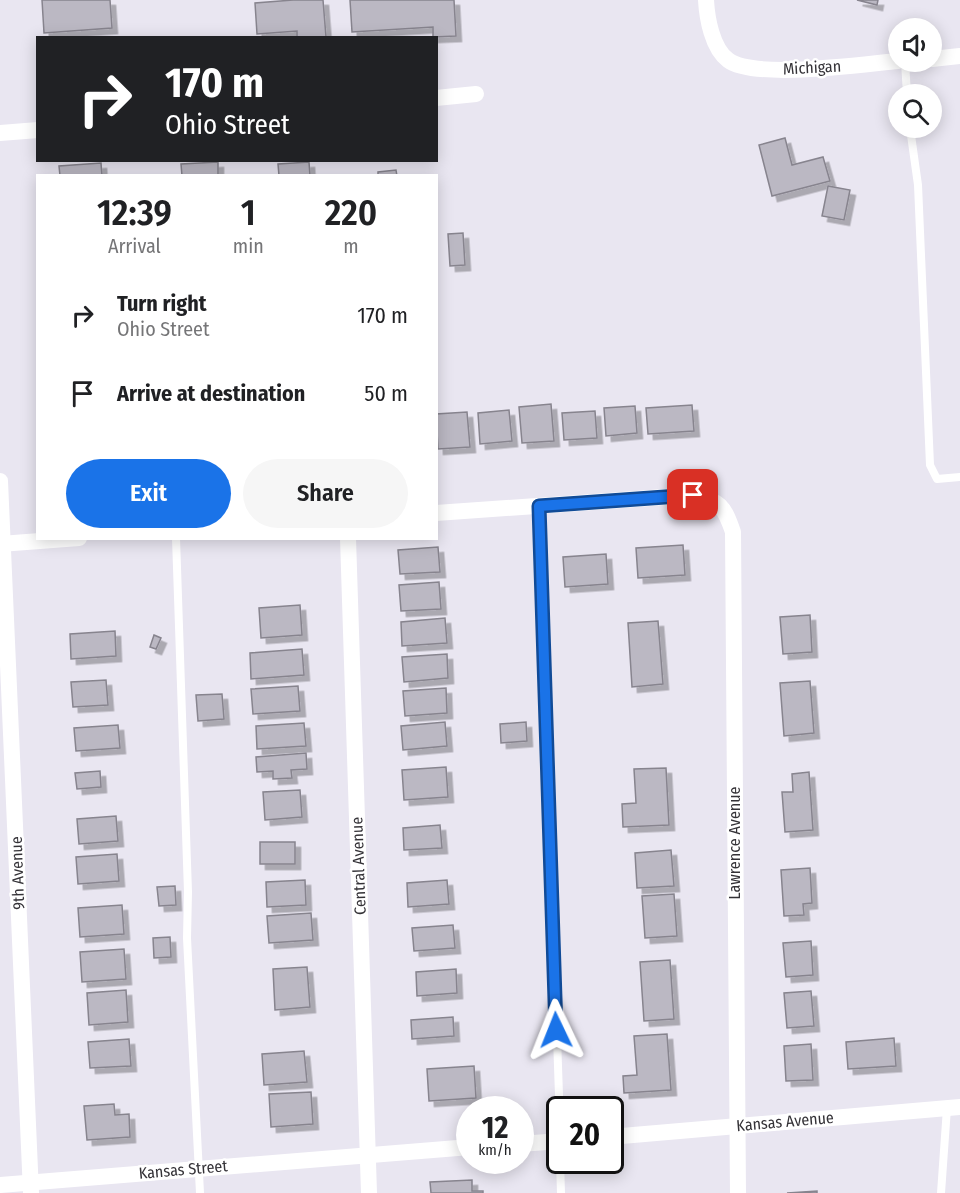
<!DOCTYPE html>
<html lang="en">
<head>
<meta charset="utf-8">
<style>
	:root { --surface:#fff; --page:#f6f6f6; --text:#202124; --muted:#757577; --accent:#1a73e8 }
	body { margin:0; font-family:"Fira Sans Condensed",sans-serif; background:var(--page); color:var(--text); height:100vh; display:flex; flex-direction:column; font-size:22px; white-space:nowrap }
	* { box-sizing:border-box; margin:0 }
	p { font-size:20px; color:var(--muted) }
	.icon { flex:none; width:33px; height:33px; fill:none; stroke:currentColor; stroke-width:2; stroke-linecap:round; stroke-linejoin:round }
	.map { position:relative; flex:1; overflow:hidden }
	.drawer { position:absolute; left:36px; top:174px; width:402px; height:366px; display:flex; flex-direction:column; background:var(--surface); border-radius:0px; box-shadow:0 3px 15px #0003 }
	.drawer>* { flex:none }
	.top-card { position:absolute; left:36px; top:36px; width:402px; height:126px; border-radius:0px; box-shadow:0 3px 15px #0003; background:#202124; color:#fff; overflow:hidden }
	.controls { position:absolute; left:888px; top:18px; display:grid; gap:12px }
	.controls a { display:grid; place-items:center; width:54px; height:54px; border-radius:50%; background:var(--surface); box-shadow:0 3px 15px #0003; font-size:30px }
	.speed { position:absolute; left:456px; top:1096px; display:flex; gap:12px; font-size:30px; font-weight:700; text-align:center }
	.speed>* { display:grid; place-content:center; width:78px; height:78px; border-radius:50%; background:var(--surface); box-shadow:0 3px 15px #0003; line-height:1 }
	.speed small { font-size:15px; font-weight:400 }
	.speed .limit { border:3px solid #111; border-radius:9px; background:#fff; color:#111 }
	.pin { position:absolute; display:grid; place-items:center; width:51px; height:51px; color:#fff; margin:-26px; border-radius:12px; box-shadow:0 3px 9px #0006 }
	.me { position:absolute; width:66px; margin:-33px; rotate:358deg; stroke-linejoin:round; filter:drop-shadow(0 0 4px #0008) }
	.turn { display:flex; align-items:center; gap:21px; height:126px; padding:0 30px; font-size:27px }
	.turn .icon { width:78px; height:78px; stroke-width:2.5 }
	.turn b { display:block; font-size:42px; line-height:51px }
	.eta { display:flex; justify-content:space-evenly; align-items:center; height:102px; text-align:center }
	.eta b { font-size:36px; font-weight:600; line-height:42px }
	.button { display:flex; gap:12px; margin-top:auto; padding:12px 30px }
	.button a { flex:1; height:69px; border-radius:36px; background:var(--accent); color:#fff; font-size:24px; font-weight:600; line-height:69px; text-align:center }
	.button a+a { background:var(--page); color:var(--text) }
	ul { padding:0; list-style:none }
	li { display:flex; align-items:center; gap:18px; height:78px; padding:0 30px }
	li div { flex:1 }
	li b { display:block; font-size:22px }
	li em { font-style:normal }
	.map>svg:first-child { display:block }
</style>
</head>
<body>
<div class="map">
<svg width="960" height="1193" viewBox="0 0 960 1193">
	<defs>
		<filter id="shadow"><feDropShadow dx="5.5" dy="5.5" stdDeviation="0" flood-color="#0004"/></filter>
	</defs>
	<rect width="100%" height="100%" fill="#e9e6f1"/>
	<g fill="#bbb8c3" stroke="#87848e" stroke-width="1.5" filter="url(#shadow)">
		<polygon points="42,0 110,0 112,28 44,33"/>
		<polygon points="293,0 323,0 326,37 297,38 297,31 257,34 255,3"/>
		<polygon points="350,0 454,0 456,36 433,37 433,27 352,32"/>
		<polygon points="857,0 878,0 877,5"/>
		<polygon points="785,138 792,165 823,157 830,181 772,196 759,145"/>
		<polygon points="218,162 218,176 182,176 181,164"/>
		<polygon points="309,162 310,176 279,176 278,164"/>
		<polygon points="101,163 102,176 60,176 59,166"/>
		<polygon points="396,170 397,176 378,176 378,172"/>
		<polygon points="828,186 850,190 844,220 822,216"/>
		<polygon points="463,233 465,265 450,266 448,234"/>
		<polygon points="551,404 554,441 522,443 519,407"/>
		<polygon points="692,405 694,431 648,434 646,408"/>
		<polygon points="635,406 637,433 606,436 604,408"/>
		<polygon points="509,410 512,441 480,444 478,413"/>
		<polygon points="595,411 597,438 564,440 562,413"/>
		<polygon points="467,412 470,447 438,449 436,414"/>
		<polygon points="683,545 685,575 638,578 636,548"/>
		<polygon points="438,547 440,572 400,574 398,550"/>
		<polygon points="606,554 608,584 565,587 563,557"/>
		<polygon points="439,582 441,609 401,611 399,585"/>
		<polygon points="300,605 302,635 261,638 259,608"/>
		<polygon points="810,615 812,652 783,654 780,617"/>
		<polygon points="445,618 447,643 402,646 401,622"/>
		<polygon points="658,621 663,684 632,687 628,623"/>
		<polygon points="115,631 116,656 71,659 70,634"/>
		<polygon points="154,635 161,638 156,649 150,647"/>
		<polygon points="302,649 304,675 251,679 250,653"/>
		<polygon points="447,654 448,678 404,682 402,657"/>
		<polygon points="106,680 108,705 73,707 71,682"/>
		<polygon points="810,681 814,733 784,736 780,683"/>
		<polygon points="298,686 300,711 253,714 251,689"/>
		<polygon points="446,688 447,713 405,716 403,691"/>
		<polygon points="222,694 224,719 198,721 196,695"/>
		<polygon points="445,722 447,746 403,750 401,726"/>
		<polygon points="526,722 527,741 501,743 500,724"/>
		<polygon points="304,723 306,746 257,749 256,726"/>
		<polygon points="118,725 120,748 76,751 74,728"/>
		<polygon points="306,753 307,769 291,770 292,778 273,779 273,771 257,772 256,757"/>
		<polygon points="446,767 448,797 404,800 402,770"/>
		<polygon points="666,768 669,825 623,827 622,804 636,803 634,769"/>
		<polygon points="100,771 101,787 77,789 75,773"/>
		<polygon points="809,772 813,830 785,832 782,792 793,792 792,774"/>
		<polygon points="300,790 302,817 265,820 263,792"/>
		<polygon points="116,816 118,841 79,844 77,819"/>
		<polygon points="440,825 442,848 404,850 403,828"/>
		<rect x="260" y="842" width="35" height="22"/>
		<polygon points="671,850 674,886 637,888 635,853"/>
		<polygon points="117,854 119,881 78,884 76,857"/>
		<polygon points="810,868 812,903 803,904 804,915 784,916 781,870"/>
		<polygon points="305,880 306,905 267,907 266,882"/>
		<polygon points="447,880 449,904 408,907 407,883"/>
		<polygon points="175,886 176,905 159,906 157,887"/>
		<polygon points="674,894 677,936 645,938 642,896"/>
		<polygon points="122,905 124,934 80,937 78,908"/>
		<polygon points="311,913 313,940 269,943 267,916"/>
		<polygon points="453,925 455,948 414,951 412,928"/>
		<polygon points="170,937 171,957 154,958 153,938"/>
		<polygon points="811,941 813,975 786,977 783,943"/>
		<polygon points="124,949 126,979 82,982 80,952"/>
		<polygon points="670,960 674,1019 644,1021 640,962"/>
		<polygon points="307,967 310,1007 275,1010 273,969"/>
		<polygon points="456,969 457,993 417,996 416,972"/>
		<polygon points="126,990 128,1022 89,1025 87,993"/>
		<polygon points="811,991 814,1026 787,1028 784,993"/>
		<polygon points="453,1017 454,1036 412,1039 411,1020"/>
		<polygon points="667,1034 671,1090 624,1093 623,1076 637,1075 634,1036"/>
		<polygon points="894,1038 896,1066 848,1069 846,1042"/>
		<polygon points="129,1039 131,1066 90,1068 88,1042"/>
		<polygon points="811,1044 813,1080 786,1081 784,1046"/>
		<polygon points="304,1051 307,1082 264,1085 262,1054"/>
		<polygon points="474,1066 476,1098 429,1101 427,1069"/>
		<polygon points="311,1092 313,1124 271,1127 269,1094"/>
		<polygon points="114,1104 115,1115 129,1114 130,1137 87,1140 84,1106"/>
		<polygon points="472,1180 472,1191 483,1191 483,1193 431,1193 430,1182"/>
		<polygon points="817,1191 817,1193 787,1193"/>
	</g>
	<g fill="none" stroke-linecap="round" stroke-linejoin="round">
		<g stroke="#fff" stroke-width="8">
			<polyline points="905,62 907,94"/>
			<polyline points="910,128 918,185 930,465 937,479 960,477"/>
			<polyline points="539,506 560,1125"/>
			<polyline points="176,538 188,892 187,938 200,1193"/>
			<polyline points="560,1161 561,1193"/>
			<polyline points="941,1193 947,1108"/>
		</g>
		<g stroke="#fff" stroke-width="16">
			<path d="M706 0C707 18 712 48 728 60 754 80 864 64 898 61"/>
			<polyline points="932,59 960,56"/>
			<polyline points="436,98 476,94"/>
			<polyline points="0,133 38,130"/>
			<polyline points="0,481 31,1193"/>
			<path d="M436 513 693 495C720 500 724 506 733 532L738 1193"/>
			<polyline points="348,538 369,1193"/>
			<polyline points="0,544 79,538"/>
			<polyline points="610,1137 960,1107"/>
			<polyline points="520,1144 560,1141"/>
			<polyline points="0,1185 470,1147"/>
		</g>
	</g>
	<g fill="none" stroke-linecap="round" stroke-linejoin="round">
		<defs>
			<polyline id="route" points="556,1030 539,506 693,495"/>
		</defs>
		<use href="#route" stroke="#114b97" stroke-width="15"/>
		<use href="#route" stroke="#1a73e8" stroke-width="10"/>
	</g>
	<g text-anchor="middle" stroke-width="5" stroke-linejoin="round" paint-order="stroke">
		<g font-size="16" fill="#343237" stroke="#fff">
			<text transform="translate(812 67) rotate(-3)" y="6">Michigan</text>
			<text transform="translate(734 843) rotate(-90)" y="6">Lawrence Avenue</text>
			<text transform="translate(358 866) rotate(-92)" y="6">Central Avenue</text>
			<text transform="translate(17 873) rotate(-92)" y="6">9th Avenue</text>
			<text transform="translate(785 1121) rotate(-5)" y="6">Kansas Avenue</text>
			<text transform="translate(183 1169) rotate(-5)" y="6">Kansas Street</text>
		</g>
	</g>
</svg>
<div class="controls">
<a><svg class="icon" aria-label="sound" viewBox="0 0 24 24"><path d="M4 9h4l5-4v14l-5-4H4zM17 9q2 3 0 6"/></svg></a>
<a><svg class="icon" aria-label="search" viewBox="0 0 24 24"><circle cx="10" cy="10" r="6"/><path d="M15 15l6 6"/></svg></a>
</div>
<div class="speed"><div>12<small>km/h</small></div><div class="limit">20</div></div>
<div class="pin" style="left:693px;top:495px;background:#d93025"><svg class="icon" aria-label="arrive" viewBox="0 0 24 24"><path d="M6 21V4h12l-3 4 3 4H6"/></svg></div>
<svg class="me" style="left:556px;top:1030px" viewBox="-20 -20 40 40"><path d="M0-17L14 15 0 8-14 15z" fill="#1a73e8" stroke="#fff" stroke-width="4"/></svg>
<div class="top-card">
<div class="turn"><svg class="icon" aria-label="right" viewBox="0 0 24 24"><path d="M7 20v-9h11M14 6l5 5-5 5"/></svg><div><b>170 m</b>Ohio Street</div></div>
</div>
<section class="drawer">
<div class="eta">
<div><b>12:39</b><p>Arrival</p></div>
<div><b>1</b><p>min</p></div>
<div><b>220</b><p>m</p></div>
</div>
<ul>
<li><svg class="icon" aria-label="right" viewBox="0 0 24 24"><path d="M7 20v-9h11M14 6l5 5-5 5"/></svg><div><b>Turn right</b><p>Ohio Street</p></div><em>170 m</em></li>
<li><svg class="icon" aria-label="arrive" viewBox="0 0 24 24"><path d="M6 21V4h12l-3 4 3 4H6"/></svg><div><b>Arrive at destination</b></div><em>50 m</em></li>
</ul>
<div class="button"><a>Exit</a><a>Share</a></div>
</section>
</div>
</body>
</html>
